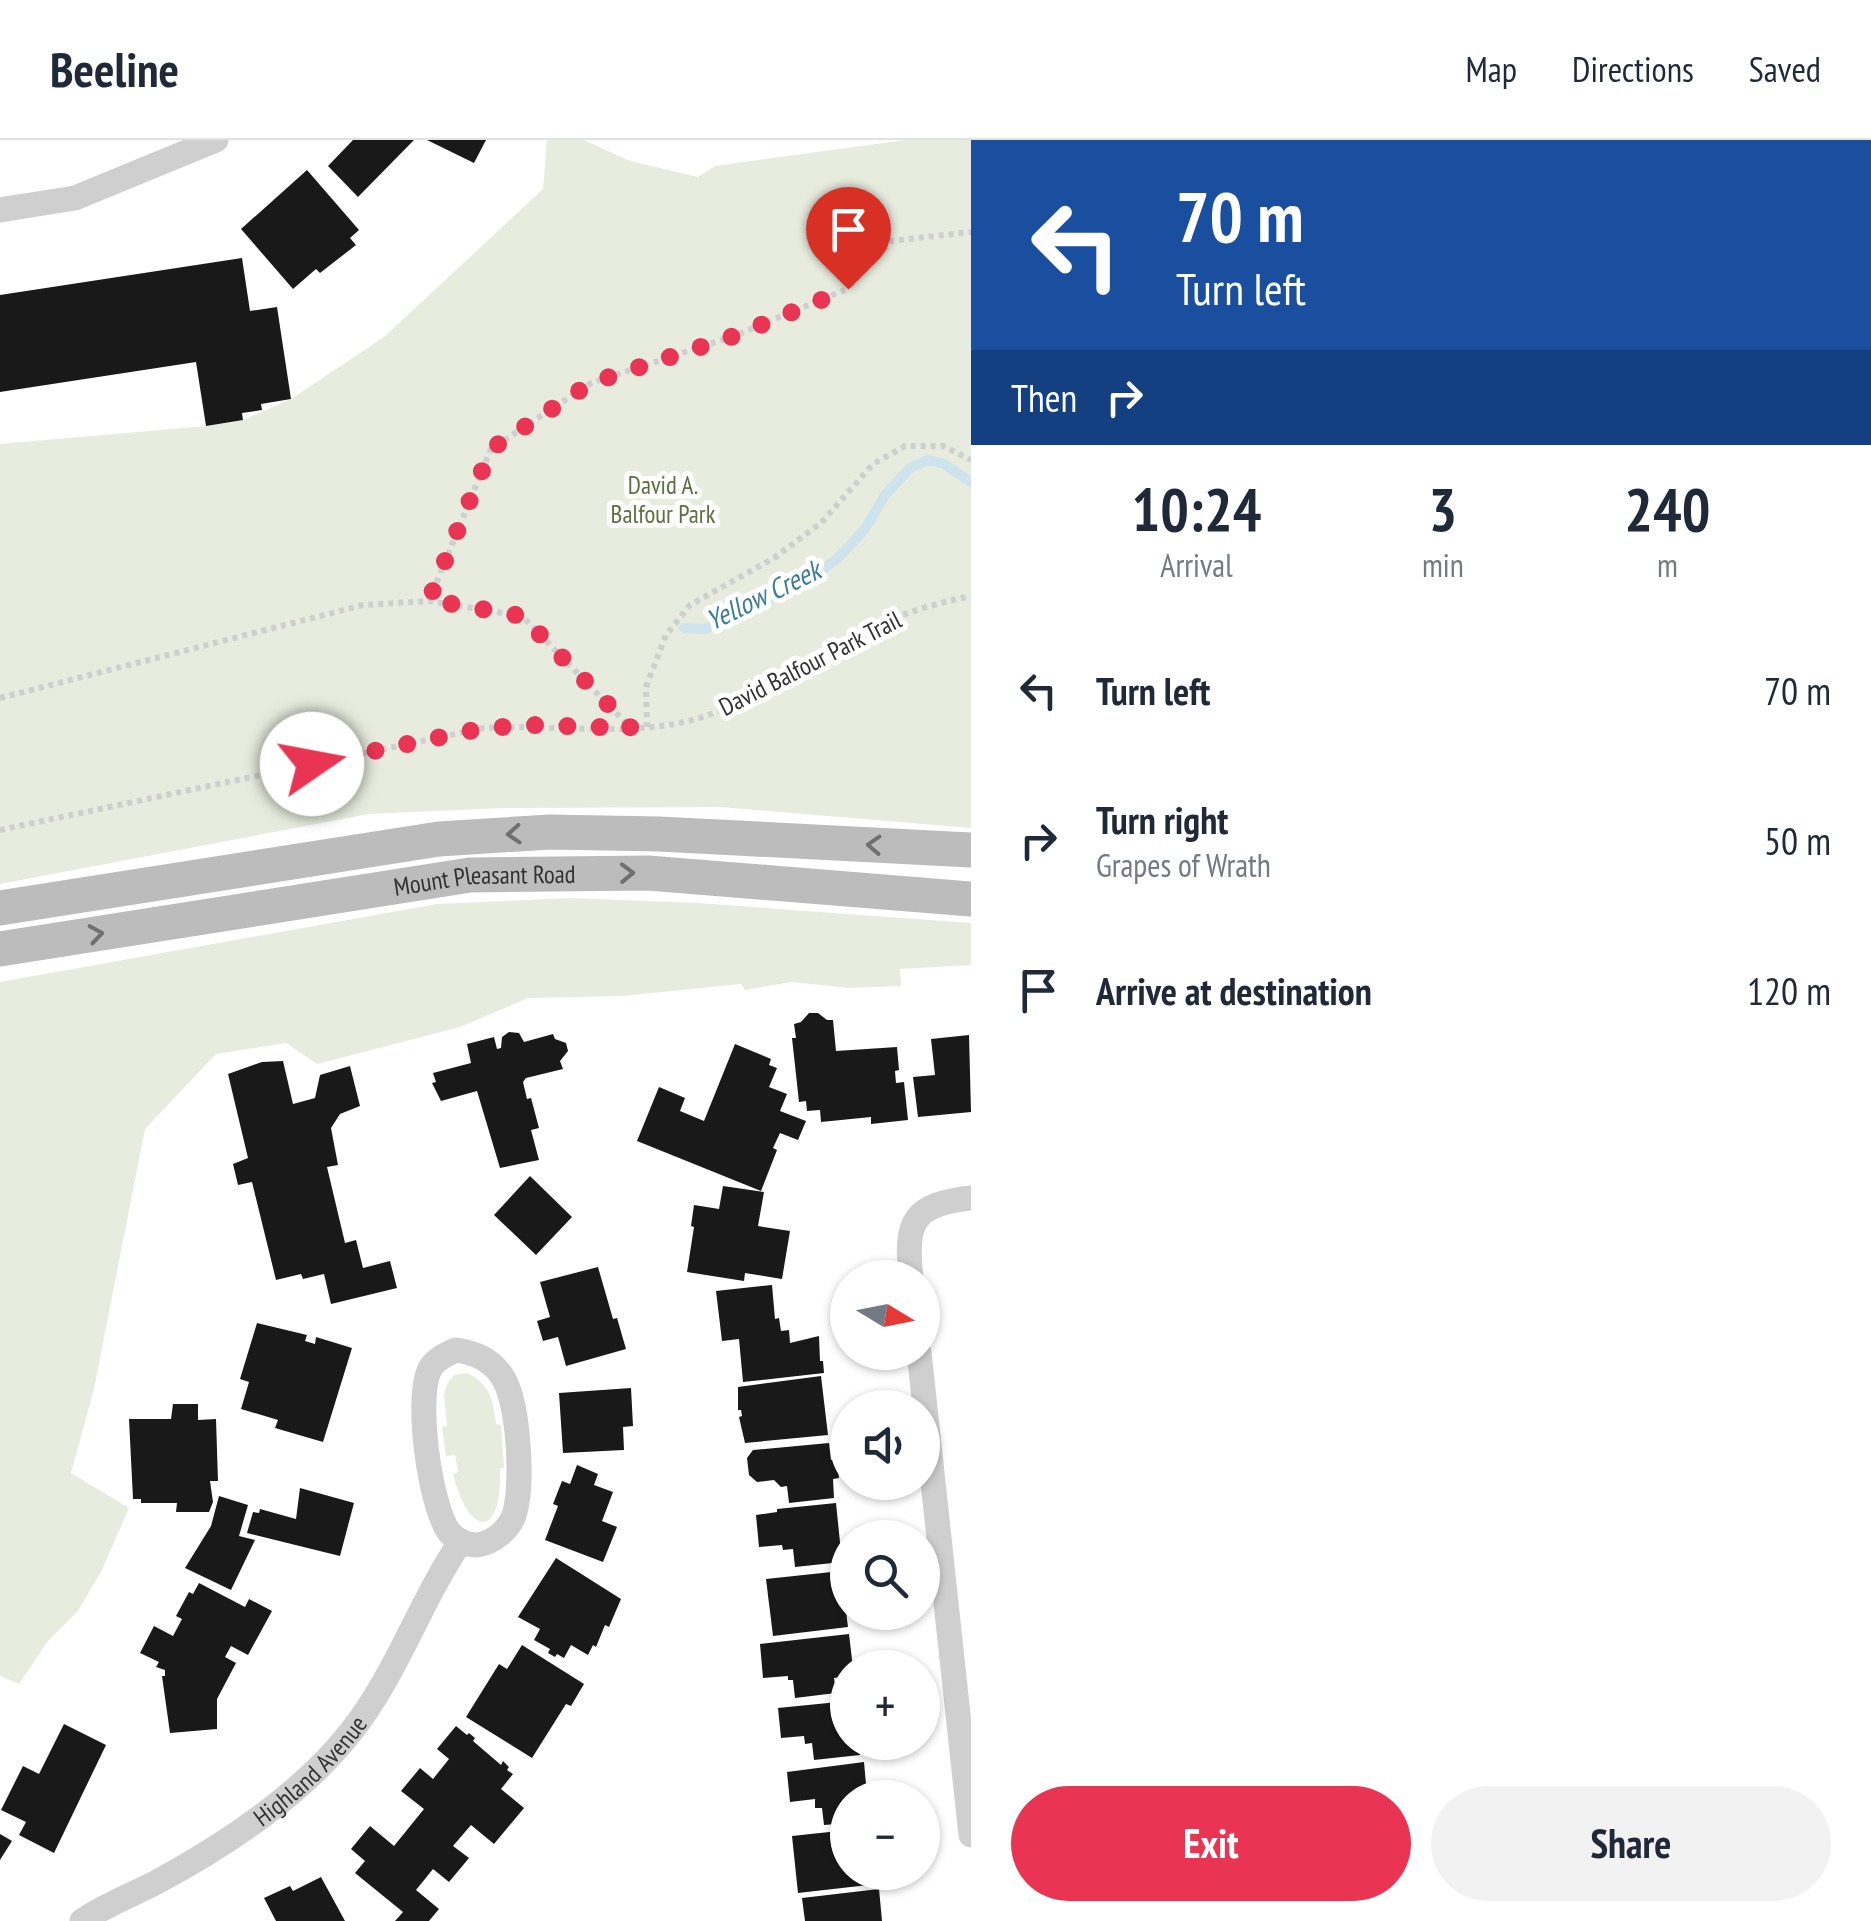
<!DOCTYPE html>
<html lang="en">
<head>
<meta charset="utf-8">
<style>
	:root { --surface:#fff; --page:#f2f2f3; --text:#1f2937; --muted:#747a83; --line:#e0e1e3; --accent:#e93553 }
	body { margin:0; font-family:"PT Sans Narrow",sans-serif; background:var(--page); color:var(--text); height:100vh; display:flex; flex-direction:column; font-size:38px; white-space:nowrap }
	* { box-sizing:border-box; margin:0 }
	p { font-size:32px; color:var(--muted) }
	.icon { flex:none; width:55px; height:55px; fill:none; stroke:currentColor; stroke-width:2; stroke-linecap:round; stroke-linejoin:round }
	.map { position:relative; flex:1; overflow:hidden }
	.drawer { display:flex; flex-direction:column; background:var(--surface); width:900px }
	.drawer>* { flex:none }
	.banner { background:#1a4fa0; color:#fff; overflow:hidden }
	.needle { width:65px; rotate:100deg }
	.fabs { position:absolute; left:830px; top:1120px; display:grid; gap:20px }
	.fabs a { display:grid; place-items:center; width:110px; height:110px; border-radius:50%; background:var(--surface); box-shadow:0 2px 8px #0004; font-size:50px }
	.pin { position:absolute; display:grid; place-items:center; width:85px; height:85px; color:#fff; margin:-102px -42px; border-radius:50% 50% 50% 0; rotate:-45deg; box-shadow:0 0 10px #0007 }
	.pin .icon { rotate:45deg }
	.me { position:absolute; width:110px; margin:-55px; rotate:78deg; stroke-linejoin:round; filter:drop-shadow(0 0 8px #0008) }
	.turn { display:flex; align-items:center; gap:35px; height:210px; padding:0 40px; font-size:45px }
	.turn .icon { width:130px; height:130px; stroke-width:2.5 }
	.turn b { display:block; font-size:70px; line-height:85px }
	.then { display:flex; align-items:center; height:95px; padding:0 40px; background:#0003; gap:20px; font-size:38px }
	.eta { display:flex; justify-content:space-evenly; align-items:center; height:170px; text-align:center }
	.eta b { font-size:60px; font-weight:600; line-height:70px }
	.action { display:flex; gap:20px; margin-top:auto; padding:20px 40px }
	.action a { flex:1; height:115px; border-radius:60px; background:var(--accent); color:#fff; font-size:40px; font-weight:600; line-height:115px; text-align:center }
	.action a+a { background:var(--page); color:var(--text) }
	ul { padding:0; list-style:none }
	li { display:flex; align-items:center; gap:30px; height:150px; padding:0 40px }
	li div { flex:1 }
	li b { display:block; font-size:38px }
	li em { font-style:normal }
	header { display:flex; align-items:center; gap:60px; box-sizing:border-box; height:140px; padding:0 50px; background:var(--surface); border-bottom:2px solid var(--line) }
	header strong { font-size:48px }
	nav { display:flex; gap:55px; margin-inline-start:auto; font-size:35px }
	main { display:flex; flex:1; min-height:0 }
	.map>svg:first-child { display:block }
</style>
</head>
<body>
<header>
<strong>Beeline</strong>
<nav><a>Map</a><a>Directions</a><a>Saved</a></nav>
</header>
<main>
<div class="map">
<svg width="971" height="1781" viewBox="0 0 971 1781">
	<rect width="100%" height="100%" fill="#fff"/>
	<g fill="#e7ecde">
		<polygon points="547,0 584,0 630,21 698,37 715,26 905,0 971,0 971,688 720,667 503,668 369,674 0,744 0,304 206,286 243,280 291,259 384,197 543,49"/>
		<polygon points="571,758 698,763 971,783 971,825 900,829 901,846 848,848 792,842 745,850 741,844 623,856 528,858 460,887 317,924 286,903 216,914 145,989 94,1249 71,1333 129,1368 101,1432 78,1471 48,1501 19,1544 0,1536 0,842 437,764"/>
		<path d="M467 1233C491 1245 493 1260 496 1284L501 1285 504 1328 500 1329C502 1401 469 1397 453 1334L458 1332 455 1315 446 1316 442 1287 447 1286 444 1254 447 1244 454 1235Z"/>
	</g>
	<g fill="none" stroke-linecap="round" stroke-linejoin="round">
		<polyline stroke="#cde4ee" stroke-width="10" points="684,488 705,489 800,445 837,419 865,389 885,355 910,328 928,320 944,324 971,342"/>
	</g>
	<g fill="#191919">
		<polygon points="353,0 414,0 358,57 328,26"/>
		<polygon points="427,0 486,0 474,23"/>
		<polygon points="307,30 359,90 350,98 356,105 320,133 316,129 293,149 241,89"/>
		<polygon points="242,118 250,171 277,167 291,259 261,264 262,270 242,273 243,280 206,286 196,222 0,252 0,155"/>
		<polygon points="809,873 818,873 827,880 833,880 836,911 897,907 899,930 895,931 896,943 904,942 908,980 871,984 871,977 821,982 820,970 807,971 806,961 799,962 792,898 796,898 794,884 801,882"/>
		<polygon points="509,892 519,893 524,902 553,894 555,899 566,903 568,911 560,921 563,929 526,938 523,942 527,959 531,958 539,988 531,990 539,1020 500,1028 477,951 441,961 432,943 436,942 433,933 471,923 467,904 494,897 497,909 501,908 502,897"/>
		<polygon points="969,895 971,972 918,977 913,937 935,935 931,899"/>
		<polygon points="735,904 771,919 769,925 777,928 769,947 787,954 780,971 806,981 798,1000 780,993 773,1008 777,1010 761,1051 637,1001 659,947 685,958 680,971 704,981"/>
		<polygon points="283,921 293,964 315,958 320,935 350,926 360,966 340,974 331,988 338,1025 327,1027 345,1103 356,1100 363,1128 390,1121 397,1148 331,1164 324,1134 303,1139 301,1134 276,1140 252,1042 238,1045 233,1024 248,1018 228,934 262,922"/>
		<polygon points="530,1036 572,1077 536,1115 494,1075"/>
		<polygon points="723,1046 764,1052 758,1086 790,1091 782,1139 745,1133 744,1141 687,1132 694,1087 691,1086 694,1065 719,1069"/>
		<polygon points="598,1127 613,1179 617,1178 626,1209 566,1226 558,1197 543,1201 537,1181 550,1177 540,1142"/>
		<polygon points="772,1145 775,1179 779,1178 781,1191 789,1190 790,1203 819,1196 820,1221 823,1221 824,1233 743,1242 739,1199 722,1201 716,1151"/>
		<polygon points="257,1183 307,1195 305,1201 315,1204 316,1197 352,1208 323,1302 275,1288 278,1280 241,1269 249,1242 240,1239"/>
		<polygon points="821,1236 828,1295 745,1303 739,1277 742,1276 741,1270 738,1270 738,1247"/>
		<polygon points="631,1248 633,1286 623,1287 624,1310 563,1313 559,1253"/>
		<polygon points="173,1264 198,1264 198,1280 216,1279 218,1341 210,1341 213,1362 209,1372 176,1372 177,1363 141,1363 141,1359 133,1359 129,1279 171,1279"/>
		<polygon points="829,1303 831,1320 837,1319 839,1338 833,1339 834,1358 789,1363 787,1346 781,1347 774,1340 757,1342 749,1335 747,1318 753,1310"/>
		<polygon points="577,1325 598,1334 594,1345 613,1352 602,1381 617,1387 603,1422 545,1400 558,1366 553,1364 562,1341 570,1344"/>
		<polygon points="300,1348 354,1363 340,1416 247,1393 253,1372 259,1373 260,1369 296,1379"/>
		<polygon points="219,1356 248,1365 239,1396 255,1400 231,1450 185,1428 211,1386"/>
		<polygon points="836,1363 842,1422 795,1427 793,1409 783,1410 782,1405 759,1407 756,1375 777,1372 777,1369"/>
		<polygon points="556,1418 621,1459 609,1487 605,1485 596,1507 593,1505 588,1515 571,1505 564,1518 557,1514 555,1517 548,1513 550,1509 534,1500 540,1489 518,1477"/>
		<polygon points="841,1431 848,1487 773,1496 766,1439"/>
		<polygon points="199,1443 245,1467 249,1459 272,1471 248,1515 231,1506 225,1517 236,1523 217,1559 217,1589 170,1593 162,1536 165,1536 165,1530 156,1527 159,1522 140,1513 154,1486 173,1496 182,1479 176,1476 189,1452 193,1454"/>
		<polygon points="849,1494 853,1528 848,1528 848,1536 834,1538 836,1553 795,1558 793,1540 788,1540 788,1536 763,1538 760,1504"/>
		<polygon points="522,1505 584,1544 571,1566 566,1564 532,1618 466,1577 499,1524 507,1529"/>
		<polygon points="848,1561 848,1602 859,1602 860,1615 814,1620 812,1603 805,1604 804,1596 781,1598 778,1568"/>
		<polygon points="64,1584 106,1605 54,1713 19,1695 26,1682 1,1670 23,1626 39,1634"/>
		<polygon points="456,1586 467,1595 469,1593 475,1598 473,1601 501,1625 503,1621 509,1627 507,1630 513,1634 501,1649 524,1668 494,1704 471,1685 453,1706 469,1718 449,1742 433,1729 416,1750 439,1769 429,1781 395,1781 403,1772 355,1733 365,1721 351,1709 370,1686 394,1706 424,1669 401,1651 420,1628 433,1639 449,1619 437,1609"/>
		<polygon points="864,1622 866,1644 871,1643 872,1658 848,1658 848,1683 824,1685 822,1668 815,1668 815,1659 790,1662 787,1632"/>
		<polygon points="848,1690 848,1732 875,1732 877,1744 798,1753 792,1696"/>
		<polygon points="0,1694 12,1701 0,1720"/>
		<polygon points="321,1737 345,1781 276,1781 264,1758 290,1746 293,1751"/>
		<polygon points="879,1749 882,1781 805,1781 802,1758"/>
	</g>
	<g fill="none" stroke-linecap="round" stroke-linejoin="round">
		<g stroke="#cfcfcf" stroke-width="6" stroke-dasharray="5 5" stroke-linecap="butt">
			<polyline points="429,461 491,309 591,243 734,196 847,149 891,101 971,92"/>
			<polyline points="0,558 363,465 429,461 522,476 629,586"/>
			<polyline points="647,587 646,547 666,495 690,465 774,418 821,383 873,324 905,306 943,306 971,320"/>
			<path d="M0 690 484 588C552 584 634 598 699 578 753 562 798 525 848 499 887 478 928 465 971 456"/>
		</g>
		<g stroke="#cfcfcf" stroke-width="25">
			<polyline points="0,70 75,58 216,0"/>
			<path d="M911 1138C905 1080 913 1065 971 1058"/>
			<path d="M456 1210C476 1213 490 1219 502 1236 519 1261 523 1342 515 1372 511 1388 493 1404 476 1405 466 1405 455 1399 449 1392 430 1366 414 1254 431 1227 437 1218 447 1214 456 1210Z"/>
			<polyline points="919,1212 971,1695"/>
			<path id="s1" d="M82 1781C105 1765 132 1755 157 1742 227 1704 300 1656 350 1593 397 1534 419 1463 461 1401"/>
		</g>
		<g stroke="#bcbcbc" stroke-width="35">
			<polyline points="0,768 439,699 550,692 659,694 971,710"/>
			<path id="s2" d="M0 809 470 735 648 733 971 759"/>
		</g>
	</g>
	<defs><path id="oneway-chevron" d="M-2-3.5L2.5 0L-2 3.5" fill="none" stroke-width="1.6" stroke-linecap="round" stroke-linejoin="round" transform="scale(2.5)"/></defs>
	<g stroke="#707070">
		<use href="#oneway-chevron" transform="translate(514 694) rotate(176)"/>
		<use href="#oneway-chevron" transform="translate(874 705) rotate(-177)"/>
		<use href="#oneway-chevron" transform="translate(627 733) rotate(-1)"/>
		<use href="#oneway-chevron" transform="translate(96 794) rotate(-9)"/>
	</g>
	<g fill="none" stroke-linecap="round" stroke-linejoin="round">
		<polyline stroke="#e93553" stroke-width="18" stroke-dasharray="0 32.4" points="312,624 484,588 534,585 631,588 522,476 429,460 491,309 591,243 734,196 848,149"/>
	</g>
	<g text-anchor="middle" stroke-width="10" stroke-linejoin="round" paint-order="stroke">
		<g font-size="25" fill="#5a703e" stroke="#fff">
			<text x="663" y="354">David A.<tspan x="663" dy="29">Balfour Park</tspan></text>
		</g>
		<g font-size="25" fill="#323232" stroke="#fff">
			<text transform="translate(810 523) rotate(-27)" y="9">David Balfour Park Trail</text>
			<text dy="9" stroke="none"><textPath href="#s2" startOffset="490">Mount Pleasant Road</textPath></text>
			<text dy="9" stroke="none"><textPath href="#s1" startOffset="275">Highland Avenue</textPath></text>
		</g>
		<g font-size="28" font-style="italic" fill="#3d7d97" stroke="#fff">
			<text transform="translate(763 455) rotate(-26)" y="10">Yellow Creek</text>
		</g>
	</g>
</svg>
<div class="fabs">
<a><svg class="needle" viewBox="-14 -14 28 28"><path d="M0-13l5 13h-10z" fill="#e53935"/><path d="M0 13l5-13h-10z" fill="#747a83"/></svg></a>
<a><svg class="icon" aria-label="sound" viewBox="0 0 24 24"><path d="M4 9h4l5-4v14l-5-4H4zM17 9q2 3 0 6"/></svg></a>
<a><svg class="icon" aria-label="search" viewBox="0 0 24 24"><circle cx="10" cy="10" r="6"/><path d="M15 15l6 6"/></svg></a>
<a>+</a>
<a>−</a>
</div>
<div class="pin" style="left:848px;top:149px;background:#d93025"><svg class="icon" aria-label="arrive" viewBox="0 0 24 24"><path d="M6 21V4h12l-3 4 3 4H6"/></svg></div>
<svg class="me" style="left:312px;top:624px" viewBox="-20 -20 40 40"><circle r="19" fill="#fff"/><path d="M0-13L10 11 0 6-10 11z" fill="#e93553"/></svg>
</div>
<section class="drawer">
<div class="banner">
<div class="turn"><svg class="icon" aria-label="left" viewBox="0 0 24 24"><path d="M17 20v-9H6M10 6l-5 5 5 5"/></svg><div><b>70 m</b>Turn left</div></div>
<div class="then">Then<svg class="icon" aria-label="right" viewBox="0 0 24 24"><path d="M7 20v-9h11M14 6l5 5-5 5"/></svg></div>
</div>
<div class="eta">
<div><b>10:24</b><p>Arrival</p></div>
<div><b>3</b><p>min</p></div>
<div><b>240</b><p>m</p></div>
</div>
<ul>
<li><svg class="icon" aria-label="left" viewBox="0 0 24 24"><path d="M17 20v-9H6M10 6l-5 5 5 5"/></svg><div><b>Turn left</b></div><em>70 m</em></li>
<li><svg class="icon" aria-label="right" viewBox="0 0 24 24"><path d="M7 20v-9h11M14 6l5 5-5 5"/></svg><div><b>Turn right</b><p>Grapes of Wrath</p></div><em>50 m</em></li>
<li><svg class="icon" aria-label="arrive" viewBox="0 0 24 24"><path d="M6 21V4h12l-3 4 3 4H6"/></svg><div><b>Arrive at destination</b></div><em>120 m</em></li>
</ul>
<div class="action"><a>Exit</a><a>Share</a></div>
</section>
</main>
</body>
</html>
